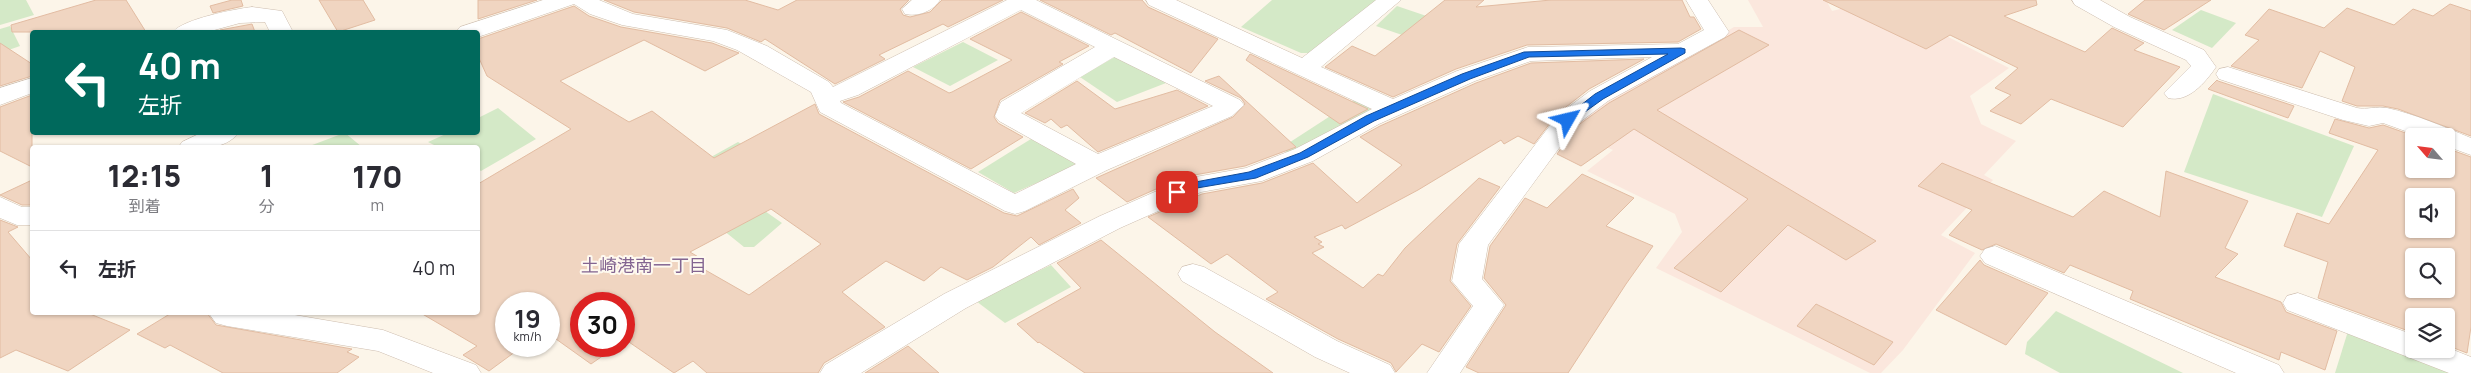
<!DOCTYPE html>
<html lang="ja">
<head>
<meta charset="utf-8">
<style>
	:root { --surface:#fff; --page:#f2f2f3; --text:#2b2b33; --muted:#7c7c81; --line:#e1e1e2 }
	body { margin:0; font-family:Manrope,"Noto Sans JP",sans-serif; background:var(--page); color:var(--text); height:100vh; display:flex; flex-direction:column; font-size:19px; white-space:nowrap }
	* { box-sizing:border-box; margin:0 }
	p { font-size:16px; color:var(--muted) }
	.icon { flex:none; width:28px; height:28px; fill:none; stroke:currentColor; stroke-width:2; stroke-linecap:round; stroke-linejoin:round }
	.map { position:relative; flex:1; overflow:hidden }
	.panel { position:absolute; left:30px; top:145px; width:450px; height:170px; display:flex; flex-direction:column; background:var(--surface); border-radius:5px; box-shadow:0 1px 4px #0004 }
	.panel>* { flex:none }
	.top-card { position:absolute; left:30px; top:30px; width:450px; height:105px; border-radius:5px; box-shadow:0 1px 4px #0004; background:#00695c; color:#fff; overflow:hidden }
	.needle { width:32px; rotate:298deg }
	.buttons { position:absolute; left:2405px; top:128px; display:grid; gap:10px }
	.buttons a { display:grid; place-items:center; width:50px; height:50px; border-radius:5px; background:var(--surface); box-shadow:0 1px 4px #0004; font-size:25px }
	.speed { position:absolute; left:495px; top:292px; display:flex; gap:10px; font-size:25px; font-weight:700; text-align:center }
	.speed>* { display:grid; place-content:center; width:65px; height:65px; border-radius:50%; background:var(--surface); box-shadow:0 1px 4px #0004; line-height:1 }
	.speed small { font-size:12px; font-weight:400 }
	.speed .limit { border:8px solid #d22; background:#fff; color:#111 }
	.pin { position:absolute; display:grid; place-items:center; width:42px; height:42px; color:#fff; margin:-21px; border-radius:10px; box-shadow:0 2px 8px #0006 }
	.me { position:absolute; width:55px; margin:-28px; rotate:53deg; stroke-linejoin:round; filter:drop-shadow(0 0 4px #0008) }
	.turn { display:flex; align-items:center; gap:18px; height:105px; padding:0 25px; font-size:22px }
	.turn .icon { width:65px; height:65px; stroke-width:2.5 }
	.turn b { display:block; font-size:35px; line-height:42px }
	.eta { display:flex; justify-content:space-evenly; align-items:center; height:85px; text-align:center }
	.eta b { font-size:30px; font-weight:800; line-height:35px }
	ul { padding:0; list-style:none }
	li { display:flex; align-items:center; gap:15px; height:75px; padding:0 25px; border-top:1px solid var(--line) }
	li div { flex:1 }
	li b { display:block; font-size:19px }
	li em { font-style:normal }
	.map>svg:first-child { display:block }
</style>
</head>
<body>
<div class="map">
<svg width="2471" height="373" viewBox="0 0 2471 373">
	<rect width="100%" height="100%" fill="#fcf5e9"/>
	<polygon fill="#fbe7dd" points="1748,0 1826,0 1832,11 1876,0 2009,68 1970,96 1981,124 2016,141 1984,175 1993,180 1941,235 1975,253 1903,350 1881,373 1870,373 1656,268 1682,232 1675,214 1587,171 1613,150 1570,132 1570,128 1625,90 1734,27 1763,27"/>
	<g fill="#d4e9c7">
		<polygon points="0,0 26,0 34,15 0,25"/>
		<polygon points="1272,0 1377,0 1309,53 1301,53 1241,27"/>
		<polygon points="1397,6 1453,25 1431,45 1376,26"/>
		<polygon points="2201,10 2236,23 2212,48 2172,30"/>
		<polygon points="10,26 20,46 0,53 0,29"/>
		<polygon points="963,42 998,60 950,86 913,67"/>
		<polygon points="1118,55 1166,83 1117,102 1080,77"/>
		<polygon points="2213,94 2354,146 2322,217 2184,172"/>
		<polygon points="1355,100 1371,109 1310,145 1289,154 1281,148"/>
		<polygon points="498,108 536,139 481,171 478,169 478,148 438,147 428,142 448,133 478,132 478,118"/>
		<polygon points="344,132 362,147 307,147 344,133"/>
		<polygon points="1031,139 1080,164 1014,193 978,172"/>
		<polygon points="738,142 782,168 746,198 782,223 754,247 744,247 713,222 711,157"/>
		<polygon points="1051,265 1071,287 1005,323 976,301"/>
		<polygon points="2056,311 2183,373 2060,373 2025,354 2027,342"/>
		<polygon points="2349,328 2465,373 2335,373"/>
	</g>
	<g fill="#f0d5c1" stroke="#e2bca2" fill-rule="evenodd">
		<polygon points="96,0 126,0 146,32 12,32 11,25"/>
		<polygon points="232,0 241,0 243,6 213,13 210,6"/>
		<polygon points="319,0 363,0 375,20 338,32"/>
		<polygon points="478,0 537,0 478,19"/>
		<polygon points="604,0 745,0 778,10 797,0 909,0 900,9 903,15 910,17 930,12 942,0 1003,0 948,27 943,24 879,55 885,59 835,84 765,39 761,42 727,28 634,12"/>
		<polygon points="1040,0 1142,0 1148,7 1218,39 1191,73 1115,33 1111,35"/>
		<polygon points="1445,0 1484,0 1476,7 1551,0 1682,0 1690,17 1694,17 1701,29 1678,42 1527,45 1456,69 1393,97 1325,67 1352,46 1375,56"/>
		<polygon points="1823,0 2036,0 2037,5 2004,16 2085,52 2112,28 2144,43 2134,50 2180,67 2123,127 2051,99 2021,124 1990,111 2011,95 1995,88 2018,68 1950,35 1926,49"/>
		<polygon points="2145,0 2211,0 2164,30 2128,14"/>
		<polygon points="2450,4 2471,11 2471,136 2398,109 2383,106 2357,106 2342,101 2355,67 2320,51 2302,88 2231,66 2259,40 2245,35 2269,9 2324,28 2347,8 2394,25 2413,9 2433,16"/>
		<path d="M574 6 589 16 621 27 712 43 739 53 705 71 644 40 560 81 629 122 652 111 714 158 815 104 819 114 1004 213 1017 216 1073 189 1079 198 1065 210 1081 223 1039 245 1031 237 993 267 967 280 941 267 924 281 886 261 842 292 885 327 824 363 818 373H707L693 361 674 373 626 340 624 342V304H581V346H617L591 364 549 334V304H506V346H523L489 371 463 355 477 346 419 312H478V184L571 129 487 76 478 56V39ZM771 209 821 244 749 295 693 263 700 258 690 252Z"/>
		<polygon points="1021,12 1089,46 1059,62 1063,64 1000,100 994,117 998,123 1023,137 971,169 843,102 859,97 908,71 949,93 952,92 1012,60 970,39"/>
		<polygon points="252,24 255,32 220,32 220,30"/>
		<polygon points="1739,30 1769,45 1657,110 1876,241 1846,260 1788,225 1721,292 1674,268 1748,199 1634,129 1581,166 1557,154 1577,126 1609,103"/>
		<polygon points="0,43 32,64 32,76 0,86"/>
		<polygon points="1250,54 1368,109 1340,124 1246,60"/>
		<polygon points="1644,59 1589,89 1557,114 1534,144 1518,136 1504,144 1501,140 1418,190 1345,229 1342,225 1314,237 1322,242 1318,244 1324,247 1312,253 1363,288 1378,274 1383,276 1405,248 1479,178 1500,187 1457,244 1450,281 1471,306 1439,352 1422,344 1396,372 1391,363 1338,339 1266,299 1278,292 1227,254 1211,264 1148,217 1202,194 1262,183 1313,163 1357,203 1402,165 1360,137 1380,126 1476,83 1531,63"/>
		<polygon points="1219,76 1296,147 1245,166 1183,177 1127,202 1096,178 1233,117 1245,104 1241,98 1205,81"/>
		<polygon points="2217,80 2218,81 2294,106 2288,118 2208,89"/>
		<polygon points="1077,81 1115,109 1177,90 1208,106 1098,152 1067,125 1061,128 1051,119 1045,123 1025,113"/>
		<polygon points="32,95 32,167 0,151 0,107"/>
		<path d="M2335 119 2369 128 2383 125 2414 136V169H2446V148L2471 157V327L2467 353 2446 345V316H2414V333L2318 298 2328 262 2284 246 2297 213 2329 224 2378 150 2329 133ZM2414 196H2446V229H2414ZM2414 256H2446V289H2414Z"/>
		<polygon points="1942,163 2073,217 2104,191 2160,217 2166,171 2248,201 2225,248 2238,254 2215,277 2281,302 2286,312 2337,331 2325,370 2281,352 2279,360 2209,332 2130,299 2133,291 2070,265 2064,273 1996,244 1982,250 1949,235 1972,210 1918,186"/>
		<polygon points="1582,174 1634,198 1606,226 1653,246 1626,284 1568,373 1479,373 1466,367 1506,305 1484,278 1490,246 1525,198 1547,208"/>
		<polygon points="32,180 32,205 22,205 0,195"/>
		<polygon points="0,220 18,227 8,232 32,260 32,312 85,312 130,330 68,371 16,350 0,358"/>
		<polygon points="1101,240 1215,332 1273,373 1085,373 1039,342 1038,343 1017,324 1081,288 1057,263"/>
		<polygon points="1980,260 1984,265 2048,293 2006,345 1936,310"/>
		<polygon points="1816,304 1893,342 1874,365 1797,326"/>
		<polygon points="173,312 206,312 216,325 352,349 347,352 359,357 337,373 223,373 170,345 165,348 137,334"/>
		<polygon points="908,346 939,373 865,373"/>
	</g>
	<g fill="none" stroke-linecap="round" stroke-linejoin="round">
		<defs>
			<g id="street">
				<path d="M543 0H599L633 14 727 30 767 46 829 82 833 87 1007 0H1036L1240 100 1244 105 1232 116 1107 170 1025 211 1015 214 1005 211 820 112 811 92 737 50 713 41 622 25 590 14 574 4 478 37V32H456L460 27ZM1021 10 1095 47 1001 102 995 116 999 121 1076 164 1015 194 841 103 840 101 858 95ZM1114 57 1213 106 1098 154 1021 113Z"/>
				<path d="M912 0H940C933 11 918 17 905 14L902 9Z"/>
				<polygon points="1146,0 1176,0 1302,58 1376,0 1401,0 1321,67 1393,99 1457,71 1528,47 1678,44 1704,30 1686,0 1708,0 1729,32 1725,37 1608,101 1576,125 1488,245 1482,279 1504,305 1460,373 1427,373 1473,306 1452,281 1459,244 1558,115 1590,91 1652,57 1531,61 1475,81 1379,124 1313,161 1262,181 1201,192 1120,228 966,308 861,373 820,373 825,365 944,294 1100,216 1184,179 1246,168 1295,149 1372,109 1149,5"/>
				<path d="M2072 0H2100L2130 17 2204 50 2216 67C2205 83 2188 103 2168 98L2164 93 2191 66 2186 60 2114 27 2075 5Z"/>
				<path d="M252 7 282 11 293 32H270L265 22 240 23 207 32H173C183 19 235 9 252 7Z"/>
				<path d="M2228 67 2357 108C2367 110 2376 106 2387 108 2415 114 2444 127 2471 138V155L2446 146V136H2419L2383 123 2369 126 2343 120 2219 79 2216 74 2219 69Z"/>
				<polygon points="32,78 32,93 0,105 0,88"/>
				<path d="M203 132H239C226 151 198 148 178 148L182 142Z"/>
				<polygon points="0,197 22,207 32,207 32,225 17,225 0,218"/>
				<polygon points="1995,246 2279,365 2284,373 2236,373 1985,263 1980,256 1985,249"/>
				<polygon points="1193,264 1204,267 1337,341 1390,365 1395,373 1350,373 1315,357 1182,281 1178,274 1182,267"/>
				<polygon points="2298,293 2414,335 2414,349 2446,347 2471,357 2471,373 2449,373 2287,310 2283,303 2287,296"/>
				<polygon points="208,312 277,312 383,330 476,365 481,373 433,373 378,351 227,326 216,323"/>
			</g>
		</defs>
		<use href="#street" stroke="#cdbdaf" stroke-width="1"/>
		<use href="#street" fill="#fff" fill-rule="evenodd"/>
	</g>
	<polygon fill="#1a73e8" stroke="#114b97" points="1681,48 1685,49 1685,53 1603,99 1571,122 1564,122 1562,120 1595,94 1668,54 1529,57 1470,79 1374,121 1308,157 1256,178 1197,188 1177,196 1171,192 1190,183 1249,172 1300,153 1366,116 1462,74 1524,52"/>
	<g text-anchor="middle" stroke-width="4" stroke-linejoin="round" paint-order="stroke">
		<g font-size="18" fill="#836591" stroke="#fef9ef">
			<text x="644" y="272">土崎港南一丁目</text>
		</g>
	</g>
</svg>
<div class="buttons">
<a><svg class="needle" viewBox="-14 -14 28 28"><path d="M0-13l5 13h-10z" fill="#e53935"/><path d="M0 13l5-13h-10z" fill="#7c7c81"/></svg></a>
<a><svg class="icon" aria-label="sound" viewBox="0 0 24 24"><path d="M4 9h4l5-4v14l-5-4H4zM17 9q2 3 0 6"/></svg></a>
<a><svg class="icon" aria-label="search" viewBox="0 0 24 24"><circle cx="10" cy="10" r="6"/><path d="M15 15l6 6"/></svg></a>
<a><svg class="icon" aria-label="layers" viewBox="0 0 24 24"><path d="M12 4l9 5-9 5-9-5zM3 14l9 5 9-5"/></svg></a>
</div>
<div class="speed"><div>19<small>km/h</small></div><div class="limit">30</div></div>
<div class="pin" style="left:1177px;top:192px;background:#d93025"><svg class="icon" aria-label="arrive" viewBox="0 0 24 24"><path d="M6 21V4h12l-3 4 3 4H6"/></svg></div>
<svg class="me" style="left:1568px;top:120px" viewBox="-20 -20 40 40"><path d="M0-17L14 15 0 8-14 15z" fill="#1a73e8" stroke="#fff" stroke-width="4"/></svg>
<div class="top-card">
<div class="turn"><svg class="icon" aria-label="left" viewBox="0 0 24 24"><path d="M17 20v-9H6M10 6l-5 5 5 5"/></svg><div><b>40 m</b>左折</div></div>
</div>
<section class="panel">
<div class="eta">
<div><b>12:15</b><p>到着</p></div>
<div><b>1</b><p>分</p></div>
<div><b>170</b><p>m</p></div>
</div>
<ul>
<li><svg class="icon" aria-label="left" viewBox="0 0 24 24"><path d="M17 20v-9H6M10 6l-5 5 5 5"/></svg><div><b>左折</b></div><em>40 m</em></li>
</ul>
</section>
</div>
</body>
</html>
